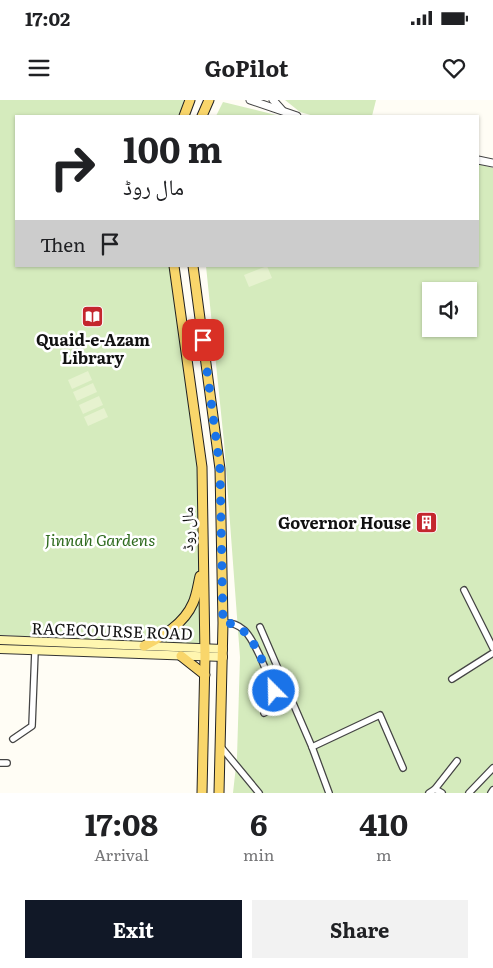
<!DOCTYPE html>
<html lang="en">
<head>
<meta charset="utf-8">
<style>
	:root { --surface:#fff; --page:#f2f2f2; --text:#202124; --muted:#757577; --accent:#111827 }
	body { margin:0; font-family:Literata,"Noto Naskh Arabic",serif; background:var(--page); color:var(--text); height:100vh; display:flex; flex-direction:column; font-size:19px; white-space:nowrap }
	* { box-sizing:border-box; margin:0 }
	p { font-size:16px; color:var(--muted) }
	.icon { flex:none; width:28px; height:28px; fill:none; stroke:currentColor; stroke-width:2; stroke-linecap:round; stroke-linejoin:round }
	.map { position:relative; height:693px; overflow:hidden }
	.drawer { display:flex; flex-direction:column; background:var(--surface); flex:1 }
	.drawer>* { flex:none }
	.hud { position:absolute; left:15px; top:15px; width:464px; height:152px; border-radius:0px; box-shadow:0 1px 4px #0004; background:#fff; color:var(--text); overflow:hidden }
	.controls { position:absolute; left:422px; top:182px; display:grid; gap:10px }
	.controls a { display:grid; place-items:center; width:55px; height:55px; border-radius:0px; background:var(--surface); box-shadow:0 1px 4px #0004; font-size:25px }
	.pin { position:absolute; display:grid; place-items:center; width:42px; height:42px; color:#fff; margin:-21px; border-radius:10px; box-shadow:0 2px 8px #0006 }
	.me { position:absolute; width:55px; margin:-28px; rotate:337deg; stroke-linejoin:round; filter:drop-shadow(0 0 4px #0008) }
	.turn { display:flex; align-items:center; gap:18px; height:105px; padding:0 25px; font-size:22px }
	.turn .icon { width:65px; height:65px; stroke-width:2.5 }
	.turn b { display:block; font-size:35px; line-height:42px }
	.then { display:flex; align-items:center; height:48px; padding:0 25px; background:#0003; gap:10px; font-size:19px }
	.eta { display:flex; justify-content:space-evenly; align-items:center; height:85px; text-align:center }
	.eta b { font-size:30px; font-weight:700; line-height:35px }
	.cta { display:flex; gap:10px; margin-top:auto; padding:10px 25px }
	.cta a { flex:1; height:58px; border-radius:0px; background:var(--accent); color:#fff; font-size:20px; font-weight:700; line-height:58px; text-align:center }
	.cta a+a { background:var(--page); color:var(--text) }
	.status { display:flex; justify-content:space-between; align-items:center; height:35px; padding:0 25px; background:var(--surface); direction:ltr }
	.status svg { height:14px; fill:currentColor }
	header { display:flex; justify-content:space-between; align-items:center; height:65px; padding:0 25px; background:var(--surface); font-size:22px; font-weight:700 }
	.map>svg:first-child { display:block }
</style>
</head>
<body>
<div class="status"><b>17:02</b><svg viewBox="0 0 49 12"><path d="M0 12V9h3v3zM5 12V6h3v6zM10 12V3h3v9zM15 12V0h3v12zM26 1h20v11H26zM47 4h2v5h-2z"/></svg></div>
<header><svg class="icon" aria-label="menu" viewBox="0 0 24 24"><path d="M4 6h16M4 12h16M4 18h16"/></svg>GoPilot<svg class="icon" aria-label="heart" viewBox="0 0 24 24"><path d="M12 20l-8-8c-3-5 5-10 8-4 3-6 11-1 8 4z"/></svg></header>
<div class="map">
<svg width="493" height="693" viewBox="0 0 493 693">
	<rect width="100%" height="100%" fill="#fffdf5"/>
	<g fill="#d5ebbd" fill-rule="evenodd">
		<polygon points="0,0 184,0 180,16 16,16 16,166 170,166 199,362 203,546 0,535"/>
		<polygon points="285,0 376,0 372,16 314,16 300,12"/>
		<polygon points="223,2 280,16 216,16"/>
		<path d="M478 64 493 68V693H233L237 657 240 557 224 342 206 166H478ZM431 191H469V229H431Z"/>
	</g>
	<g fill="#e6f2cf">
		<polygon points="267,166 272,178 249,187 244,175"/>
		<polygon points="88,271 92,280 72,289 68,280"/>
		<polygon points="93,283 97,292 77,301 73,292"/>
		<polygon points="99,296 103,305 83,314 79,305"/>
		<polygon points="104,308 108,317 88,326 84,317"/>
	</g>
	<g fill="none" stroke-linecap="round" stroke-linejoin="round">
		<defs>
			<g id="minor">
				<polyline points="464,490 493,548"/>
				<path d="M223 523C231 522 238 525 244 530 257 542 272 587 280 605L264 613"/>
				<polyline points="260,527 312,647 329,693"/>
				<polyline points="452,579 493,553"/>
				<polyline points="13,639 32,626 35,551"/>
				<polyline points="221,647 259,693"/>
				<polyline points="312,647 380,615 403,668"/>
				<polyline points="0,663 7,663"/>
				<polyline points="435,689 457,661"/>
				<polyline points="429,693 435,689 442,693"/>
				<polyline points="469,693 493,668"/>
				<polyline points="491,693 493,690"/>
			</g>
			<g id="tertiary">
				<polyline points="250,0 297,16"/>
				<polyline points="273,0 282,10"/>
				<polyline points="478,60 493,63"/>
			</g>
			<g id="secondary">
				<polyline points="0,540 223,549"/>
				<polyline points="0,549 223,557"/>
			</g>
			<g id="primary">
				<polyline points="184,16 190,0"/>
				<polyline points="202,16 209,0"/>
				<polyline points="174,166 202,367 205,556 202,693"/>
				<polyline points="193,166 220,369 223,523 219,693"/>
				<path d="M144 546C163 536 184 524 193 503 197 494 198 484 200 476"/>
				<polyline points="181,556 205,575"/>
			</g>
		</defs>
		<use href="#minor" stroke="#444" stroke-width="8"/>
		<use href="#tertiary" stroke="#444" stroke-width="9"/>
		<use href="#secondary" stroke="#333" stroke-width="10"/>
		<use href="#primary" stroke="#222" stroke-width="11"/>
		<use href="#minor" stroke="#fff" stroke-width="5.5"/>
		<use href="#tertiary" stroke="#fff" stroke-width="7"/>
		<use href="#secondary" stroke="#fff6b0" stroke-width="8"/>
		<use href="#primary" stroke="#f9d66b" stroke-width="9"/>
	</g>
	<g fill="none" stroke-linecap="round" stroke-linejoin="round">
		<path stroke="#1a73e8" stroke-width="9" stroke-dasharray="0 16.2" d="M203 240 220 369 223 523C252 521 265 569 274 591"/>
	</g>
	<defs>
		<symbol id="library-square" viewBox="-11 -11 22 22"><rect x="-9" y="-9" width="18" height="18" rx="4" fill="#c4262e" stroke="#fff"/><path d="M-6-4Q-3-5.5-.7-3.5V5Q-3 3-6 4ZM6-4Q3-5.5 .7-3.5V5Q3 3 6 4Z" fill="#fff"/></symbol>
		<symbol id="building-square" viewBox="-11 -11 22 22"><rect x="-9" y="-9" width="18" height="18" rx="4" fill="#c4262e" stroke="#fff"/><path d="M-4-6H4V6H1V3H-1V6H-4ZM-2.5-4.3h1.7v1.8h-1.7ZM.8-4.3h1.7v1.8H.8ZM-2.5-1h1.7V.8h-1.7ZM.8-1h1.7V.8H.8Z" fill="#fff"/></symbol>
	</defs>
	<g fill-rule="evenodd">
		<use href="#library-square" x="80" y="204" width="25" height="25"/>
		<use href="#building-square" x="414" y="410" width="25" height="25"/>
	</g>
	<g text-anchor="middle" stroke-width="5" stroke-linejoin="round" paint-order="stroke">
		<g font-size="16" font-weight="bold" fill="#111" stroke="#fff">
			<text x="93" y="246">Quaid-e-Azam<tspan x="93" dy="18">Library</tspan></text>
			<text x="411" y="429" text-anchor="end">Governor House</text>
		</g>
		<g font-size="16" fill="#111" stroke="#fff">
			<text transform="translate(187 429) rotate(-90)" y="6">مال روڈ</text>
			<text transform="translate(112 531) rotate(2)" y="6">RACECOURSE ROAD</text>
		</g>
		<g font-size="16" font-style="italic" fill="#2f6b1f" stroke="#fff">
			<text x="100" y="446">Jinnah Gardens</text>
		</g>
	</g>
</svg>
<div class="controls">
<a><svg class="icon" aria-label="sound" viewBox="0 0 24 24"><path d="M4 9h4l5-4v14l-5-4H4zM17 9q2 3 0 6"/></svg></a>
</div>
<div class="pin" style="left:203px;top:240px;background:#d93025"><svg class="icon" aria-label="arrive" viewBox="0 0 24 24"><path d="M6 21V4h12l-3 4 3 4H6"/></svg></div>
<svg class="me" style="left:274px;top:591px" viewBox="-20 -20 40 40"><circle r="17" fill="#1a73e8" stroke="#fff" stroke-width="3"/><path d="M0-11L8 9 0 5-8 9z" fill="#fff"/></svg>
<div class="hud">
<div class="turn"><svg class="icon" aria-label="right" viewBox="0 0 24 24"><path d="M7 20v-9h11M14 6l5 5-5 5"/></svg><div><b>100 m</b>مال روڈ</div></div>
<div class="then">Then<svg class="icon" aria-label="arrive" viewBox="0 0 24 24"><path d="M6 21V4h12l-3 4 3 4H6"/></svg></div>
</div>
</div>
<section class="drawer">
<div class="eta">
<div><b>17:08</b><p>Arrival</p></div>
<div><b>6</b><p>min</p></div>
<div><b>410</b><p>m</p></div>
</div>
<div class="cta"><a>Exit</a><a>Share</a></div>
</section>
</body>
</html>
